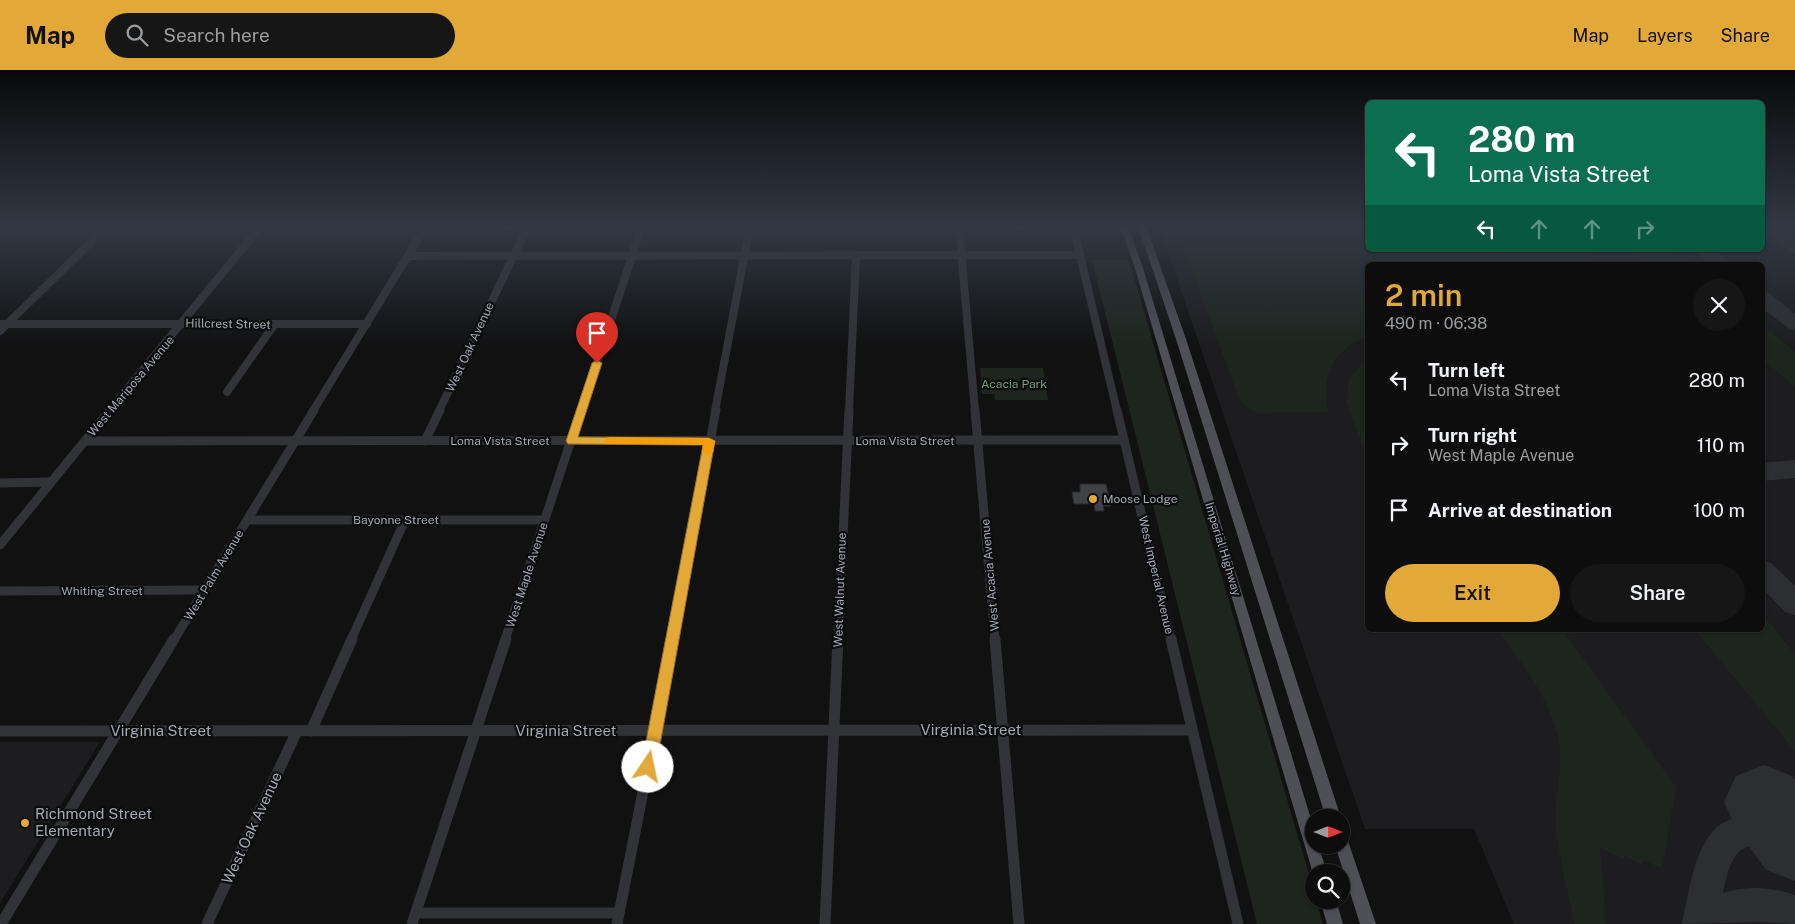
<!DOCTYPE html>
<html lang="en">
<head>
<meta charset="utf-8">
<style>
	:root { --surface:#0d0d0e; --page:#161617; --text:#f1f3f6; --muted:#9a9c9e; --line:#2d2d2e; --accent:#e3a938 }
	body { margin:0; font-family:"Public Sans",sans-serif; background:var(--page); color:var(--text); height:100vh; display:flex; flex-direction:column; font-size:19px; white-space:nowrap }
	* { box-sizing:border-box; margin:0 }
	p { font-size:16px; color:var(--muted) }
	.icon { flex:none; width:28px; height:28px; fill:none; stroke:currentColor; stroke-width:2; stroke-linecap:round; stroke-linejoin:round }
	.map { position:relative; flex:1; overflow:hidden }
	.sheet { position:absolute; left:1365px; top:192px; width:400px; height:370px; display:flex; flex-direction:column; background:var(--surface); border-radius:8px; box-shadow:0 1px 4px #0004,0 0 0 1px var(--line) }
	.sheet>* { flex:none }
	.banner { position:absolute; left:1365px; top:30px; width:400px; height:152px; border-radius:8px; box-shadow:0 1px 4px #0004,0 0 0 1px var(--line); background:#0b6e4f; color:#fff; overflow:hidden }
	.needle { width:32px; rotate:90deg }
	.tools { position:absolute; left:1305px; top:739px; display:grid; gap:10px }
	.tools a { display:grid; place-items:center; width:45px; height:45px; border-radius:50%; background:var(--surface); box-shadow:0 1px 4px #0004,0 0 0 1px var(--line); font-size:25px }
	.pin { position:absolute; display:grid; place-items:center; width:42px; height:42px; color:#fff; margin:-51px -21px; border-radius:50% 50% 50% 0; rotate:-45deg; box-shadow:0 0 5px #0007 }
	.pin .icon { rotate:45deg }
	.me { position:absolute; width:55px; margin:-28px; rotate:11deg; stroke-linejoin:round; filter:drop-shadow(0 0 4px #0008) }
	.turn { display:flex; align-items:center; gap:18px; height:105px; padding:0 20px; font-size:22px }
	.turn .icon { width:65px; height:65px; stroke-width:2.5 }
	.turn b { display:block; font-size:35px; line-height:42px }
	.lanes { display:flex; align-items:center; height:48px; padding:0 20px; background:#0003; justify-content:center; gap:25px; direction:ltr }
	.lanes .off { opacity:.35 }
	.round { display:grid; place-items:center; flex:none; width:52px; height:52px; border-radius:26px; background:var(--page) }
	.summary { display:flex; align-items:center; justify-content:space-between; height:85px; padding:0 20px }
	h1 { font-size:30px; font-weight:600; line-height:38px; color:var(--accent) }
	.action { display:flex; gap:10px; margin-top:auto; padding:10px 20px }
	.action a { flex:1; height:58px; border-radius:30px; background:var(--accent); color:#111; font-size:20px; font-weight:600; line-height:58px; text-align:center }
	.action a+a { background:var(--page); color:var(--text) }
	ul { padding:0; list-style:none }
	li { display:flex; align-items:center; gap:15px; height:65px; padding:0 20px }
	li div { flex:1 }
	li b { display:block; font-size:19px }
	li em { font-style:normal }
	header { display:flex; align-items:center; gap:30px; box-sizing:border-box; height:70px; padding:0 25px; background:var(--accent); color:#111 }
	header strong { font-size:24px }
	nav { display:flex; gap:28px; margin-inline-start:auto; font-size:18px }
	.search { width:350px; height:45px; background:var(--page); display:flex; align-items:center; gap:12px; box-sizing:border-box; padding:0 18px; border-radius:28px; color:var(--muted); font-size:19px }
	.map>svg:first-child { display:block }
</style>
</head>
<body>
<header>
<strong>Map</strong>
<div class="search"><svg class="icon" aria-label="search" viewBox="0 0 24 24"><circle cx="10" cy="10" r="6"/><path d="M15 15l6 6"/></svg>Search here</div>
<nav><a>Map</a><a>Layers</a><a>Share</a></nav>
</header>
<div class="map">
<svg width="1795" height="854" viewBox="0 0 1795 854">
	<rect width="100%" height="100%" fill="#111112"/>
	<g fill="#1d1d1f" fill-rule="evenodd">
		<path d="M1159 156H1367L1368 180H1762L1763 156H1795V854H1514L1474 759H1365ZM1368 195H1762V560H1368Z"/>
		<polygon points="0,672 100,672 0,833"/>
	</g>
	<g fill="#1e251e">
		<path d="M1201 156H1367L1368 180H1588L1592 184 1597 195H1368L1367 266C1332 281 1321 306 1328 342L1259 343 1250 340 1239 329 1184 178V174L1198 162Z"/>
		<polygon points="1626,180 1672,180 1690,195 1643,195"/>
		<polygon points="1092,190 1127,190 1130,194 1314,821 1314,830 1316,830 1323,854 1257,854"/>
		<polygon points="1762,255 1795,282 1795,317 1763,289"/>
		<polygon points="1367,288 1367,387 1346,331 1349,309"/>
		<polygon points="980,298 1043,298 1048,330 995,330 994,324 982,324"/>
		<polygon points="1763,545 1795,584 1795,681 1695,560 1762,560"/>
		<path d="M1497 560H1610L1566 565 1676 717 1662 799 1644 790 1641 794 1625 785 1623 789 1600 777 1606 854H1575C1568 823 1560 792 1556 760 1553 734 1562 707 1560 680 1554 634 1525 596 1497 560Z"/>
	</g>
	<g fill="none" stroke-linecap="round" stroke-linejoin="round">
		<g fill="#2d2e31" fill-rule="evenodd">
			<polygon points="1762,156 1778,156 1795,168 1795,183 1788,181 1762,162"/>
			<polygon points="1694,180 1716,180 1732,195 1710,195"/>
			<polygon points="1762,221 1769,223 1795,244 1795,260 1788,258 1762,238"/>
			<polygon points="1795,390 1795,408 1762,411 1762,393"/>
			<polygon points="1762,490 1771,493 1795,516 1795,545 1785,542 1762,518"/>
			<path d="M1795 738V770C1747 776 1734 767 1723 823 1748 815 1771 817 1795 825V854L1760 852 1682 854C1688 826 1694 777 1717 757 1725 751 1736 747 1745 744 1761 740 1779 741 1795 738Z"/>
		</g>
		<polygon fill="#2d2e31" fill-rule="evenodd" points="1764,695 1792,706 1795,710 1795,811 1766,800 1736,758 1724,732 1736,706"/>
	</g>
	<polygon fill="#404145" stroke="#2b2b2e" points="1080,414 1106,414 1111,436 1103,436 1104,441 1095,441 1094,434 1074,434 1072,422 1080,422"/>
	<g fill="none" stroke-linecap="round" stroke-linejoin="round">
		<g stroke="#323337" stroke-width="8">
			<polyline points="959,156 975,341"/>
			<polyline points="1073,156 1117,341"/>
			<polyline points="408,186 1080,185"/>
			<polyline points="0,254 367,254"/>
			<polyline points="0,261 90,173 93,166"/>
			<polyline points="227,322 274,255"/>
			<polyline points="109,341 261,156"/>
			<polyline points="313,341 426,156"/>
			<polyline points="439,341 528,156"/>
			<polyline points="581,341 642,156"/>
			<polyline points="715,341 750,156"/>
			<polyline points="849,341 856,186"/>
		</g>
		<g stroke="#323337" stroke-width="9">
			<polyline points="975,340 995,570"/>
			<polyline points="1117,340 1171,570"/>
			<polyline points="85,371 1124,370"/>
			<polyline points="425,371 440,340"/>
			<polyline points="0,413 51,412"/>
			<polyline points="247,450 544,450"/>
			<polyline points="0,475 110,340"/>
			<polyline points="0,521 205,520"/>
			<polyline points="174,570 314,340"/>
			<polyline points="351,570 405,450"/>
			<polyline points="505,570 581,340"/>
			<polyline points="673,570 716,340"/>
			<polyline points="838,570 849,340"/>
		</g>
		<g stroke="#323337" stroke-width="11">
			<polyline points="995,569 1019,854"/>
			<polyline points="1171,569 1238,854"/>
			<polyline points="0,661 1192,660"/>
			<polyline points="311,661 352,569"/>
			<polyline points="416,843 619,843"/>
			<polyline points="1,854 174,569"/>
			<polyline points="207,854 297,661"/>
			<polyline points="412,854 506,569"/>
			<polyline points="617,854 673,569"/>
			<polyline points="825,854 838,569"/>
		</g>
		<g fill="#4e5056" fill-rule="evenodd">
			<polygon points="1120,156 1128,156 1142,195 1314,759 1314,775 1318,775 1327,802 1314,802 1314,807 1134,195"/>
			<polygon points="1138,156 1146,156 1186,269 1341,748 1326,748 1176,269"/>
			<polygon points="1341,764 1346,766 1348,771 1376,854 1360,854 1335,775 1341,775"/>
			<polygon points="1320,830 1336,830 1343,854 1327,854"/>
		</g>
	</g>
	<linearGradient id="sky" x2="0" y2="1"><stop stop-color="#09090a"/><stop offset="0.57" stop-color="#323844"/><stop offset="1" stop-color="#323844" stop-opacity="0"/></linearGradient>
	<rect width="1795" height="276" fill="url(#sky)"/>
	<polygon fill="#e3a938" stroke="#946e24" points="597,290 602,293 578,367 709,368 715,371 656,697 654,702 648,704 643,702 641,697 703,375 568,374 566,371 592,293"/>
	<polygon fill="#f59e0b" points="610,367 709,368 715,371 713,382 707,386 702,382 703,375 606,374 605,371 606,368"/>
	<g fill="#e3a938" stroke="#0c0c0d" stroke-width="2">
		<circle cx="1093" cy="429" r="5"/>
		<circle cx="25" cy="753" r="5"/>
	</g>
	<g text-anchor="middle" stroke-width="4.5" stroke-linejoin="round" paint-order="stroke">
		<g font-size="12" fill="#a3a8b2" stroke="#0c0c0d">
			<text transform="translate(228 254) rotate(1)" y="4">Hillcrest Street</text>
			<text transform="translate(470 277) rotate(-65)" y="4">West Oak Avenue</text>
			<text transform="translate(131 316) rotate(-50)" y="4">West Mariposa Avenue</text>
			<text x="500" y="375">Loma Vista Street</text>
			<text x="905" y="375">Loma Vista Street</text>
			<text x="396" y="454">Bayonne Street</text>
			<text transform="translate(1223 479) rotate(73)" y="4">Imperial Highway</text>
			<text transform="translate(214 505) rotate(-59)" y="4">West Palm Avenue</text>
			<text transform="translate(527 505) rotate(-72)" y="4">West Maple Avenue</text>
			<text transform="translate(990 505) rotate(-95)" y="4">West Acacia Avenue</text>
			<text transform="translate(1156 505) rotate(77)" y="4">West Imperial Avenue</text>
			<text transform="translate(840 520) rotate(-88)" y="4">West Walnut Avenue</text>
			<text x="102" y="525">Whiting Street</text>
		</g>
		<g font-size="12" fill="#7b9c7d" stroke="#0c0c0d">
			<text x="1014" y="318">Acacia Park</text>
		</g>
		<g font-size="12" fill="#a3a8b2" stroke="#0c0c0d" text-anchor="start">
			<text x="1103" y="433">Moose Lodge</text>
		</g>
		<g font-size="15" fill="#a3a8b2" stroke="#0c0c0d">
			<text x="971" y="665">Virginia Street</text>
			<text x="161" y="666">Virginia Street</text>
			<text x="566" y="666">Virginia Street</text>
			<text transform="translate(252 758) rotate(-65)" y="5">West Oak Avenue</text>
		</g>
		<g font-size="15" fill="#a3a8b2" stroke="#0c0c0d" text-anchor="start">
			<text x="35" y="749">Richmond Street<tspan x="35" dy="17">Elementary</tspan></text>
		</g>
	</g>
</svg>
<div class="tools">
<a><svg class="needle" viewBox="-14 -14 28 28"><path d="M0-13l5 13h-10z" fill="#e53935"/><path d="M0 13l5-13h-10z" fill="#9a9c9e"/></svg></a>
<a><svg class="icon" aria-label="search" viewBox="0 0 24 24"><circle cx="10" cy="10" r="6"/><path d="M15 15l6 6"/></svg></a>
</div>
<div class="pin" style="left:597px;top:293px;background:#d93025"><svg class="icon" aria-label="arrive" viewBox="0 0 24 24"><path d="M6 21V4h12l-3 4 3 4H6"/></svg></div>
<svg class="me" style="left:648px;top:697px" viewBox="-20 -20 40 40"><circle r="19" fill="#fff"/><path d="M0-13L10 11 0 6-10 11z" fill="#e3a938"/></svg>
<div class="banner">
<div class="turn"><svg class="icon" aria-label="left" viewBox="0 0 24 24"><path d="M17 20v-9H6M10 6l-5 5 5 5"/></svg><div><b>280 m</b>Loma Vista Street</div></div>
<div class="lanes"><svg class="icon" aria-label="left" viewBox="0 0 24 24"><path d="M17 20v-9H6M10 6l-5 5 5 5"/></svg><svg class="icon off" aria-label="ahead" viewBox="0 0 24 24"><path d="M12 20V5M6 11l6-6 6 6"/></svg><svg class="icon off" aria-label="ahead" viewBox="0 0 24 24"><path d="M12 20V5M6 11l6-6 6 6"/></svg><svg class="icon off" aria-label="right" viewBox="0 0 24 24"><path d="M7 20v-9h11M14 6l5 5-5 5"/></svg></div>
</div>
<section class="sheet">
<div class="summary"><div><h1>2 min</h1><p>490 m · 06:38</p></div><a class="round"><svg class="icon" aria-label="close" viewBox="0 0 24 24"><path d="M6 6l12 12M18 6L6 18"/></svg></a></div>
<ul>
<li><svg class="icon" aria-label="left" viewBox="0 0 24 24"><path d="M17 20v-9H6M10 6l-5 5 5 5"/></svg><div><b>Turn left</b><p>Loma Vista Street</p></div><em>280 m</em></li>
<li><svg class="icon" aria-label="right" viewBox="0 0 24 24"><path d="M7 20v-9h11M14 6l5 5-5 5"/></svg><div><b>Turn right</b><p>West Maple Avenue</p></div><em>110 m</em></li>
<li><svg class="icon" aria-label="arrive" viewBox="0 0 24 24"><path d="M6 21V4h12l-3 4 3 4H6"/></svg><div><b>Arrive at destination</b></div><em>100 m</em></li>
</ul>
<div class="action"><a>Exit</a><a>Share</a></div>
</section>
</div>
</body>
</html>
